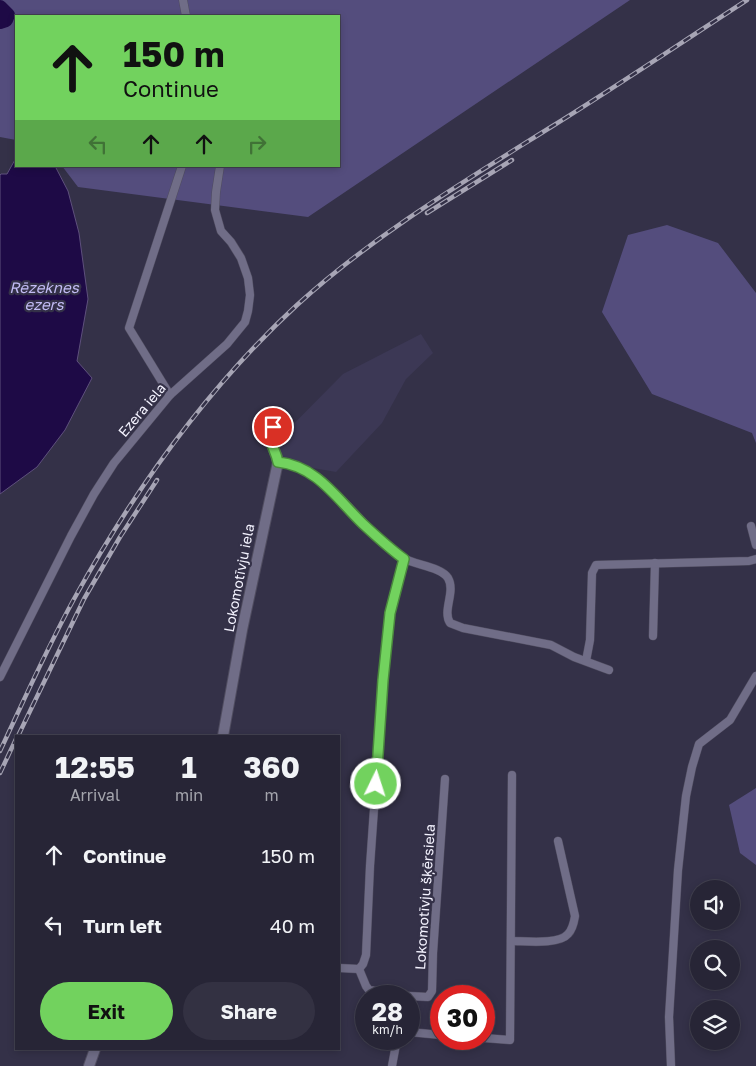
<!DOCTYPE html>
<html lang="en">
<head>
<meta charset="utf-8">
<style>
	:root { --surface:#272536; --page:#333142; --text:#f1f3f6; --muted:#a4a5ad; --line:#434251; --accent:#72d25e }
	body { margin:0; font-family:"Golos Text",sans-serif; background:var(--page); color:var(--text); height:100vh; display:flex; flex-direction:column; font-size:19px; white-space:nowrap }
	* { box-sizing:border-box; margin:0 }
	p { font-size:16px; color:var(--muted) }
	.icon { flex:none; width:28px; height:28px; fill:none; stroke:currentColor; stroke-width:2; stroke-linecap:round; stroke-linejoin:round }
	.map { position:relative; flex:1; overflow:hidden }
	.sheet { position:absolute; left:15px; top:735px; width:325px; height:315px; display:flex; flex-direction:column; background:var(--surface); border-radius:0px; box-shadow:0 2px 8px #0003,0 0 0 1px var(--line) }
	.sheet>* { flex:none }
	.guide { position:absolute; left:15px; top:15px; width:325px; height:152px; border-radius:0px; box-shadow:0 2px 8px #0003,0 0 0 1px var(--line); background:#72d25e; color:#111; overflow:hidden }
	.fabs { position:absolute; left:690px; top:880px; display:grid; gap:10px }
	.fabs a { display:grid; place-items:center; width:50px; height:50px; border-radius:50%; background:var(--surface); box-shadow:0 2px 8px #0003,0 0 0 1px var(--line); font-size:25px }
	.speed { position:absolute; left:355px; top:985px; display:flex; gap:10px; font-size:25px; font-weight:700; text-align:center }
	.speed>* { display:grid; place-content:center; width:65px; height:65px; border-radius:50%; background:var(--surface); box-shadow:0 2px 8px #0003,0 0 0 1px var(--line); line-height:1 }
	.speed small { font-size:12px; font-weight:400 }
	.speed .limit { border:8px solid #d22; background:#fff; color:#111 }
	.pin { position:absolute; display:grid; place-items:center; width:42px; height:42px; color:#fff; margin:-21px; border:2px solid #fff; border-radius:50%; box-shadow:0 1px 5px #0007 }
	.me { position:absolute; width:55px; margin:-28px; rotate:4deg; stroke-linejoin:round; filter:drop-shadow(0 0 4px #0008) }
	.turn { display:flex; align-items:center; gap:18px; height:105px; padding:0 25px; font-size:22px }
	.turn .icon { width:65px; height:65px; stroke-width:2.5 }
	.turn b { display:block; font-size:35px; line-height:42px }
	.lanes { display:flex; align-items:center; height:48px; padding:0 25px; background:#0003; justify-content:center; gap:25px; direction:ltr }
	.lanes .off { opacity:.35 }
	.eta { display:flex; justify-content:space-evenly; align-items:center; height:85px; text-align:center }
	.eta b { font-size:30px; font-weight:700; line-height:35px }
	.action { display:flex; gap:10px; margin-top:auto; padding:10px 25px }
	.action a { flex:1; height:58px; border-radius:30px; background:var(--accent); color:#111; font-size:20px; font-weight:700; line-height:58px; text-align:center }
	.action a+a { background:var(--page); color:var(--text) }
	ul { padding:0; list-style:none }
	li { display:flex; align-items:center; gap:15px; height:70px; padding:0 25px }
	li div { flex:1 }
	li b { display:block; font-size:19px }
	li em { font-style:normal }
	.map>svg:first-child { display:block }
</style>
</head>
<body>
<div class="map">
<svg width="756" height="1066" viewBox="0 0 756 1066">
	<rect width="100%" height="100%" fill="#343148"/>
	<polygon fill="#3c3855" points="421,334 433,353 406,379 382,423 336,472 313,468 267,451 343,374"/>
	<g fill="#544d7d">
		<polygon points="0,0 630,0 308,217 78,187 62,166 339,166 339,16 16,16 16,140 0,137"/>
		<polygon points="667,225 718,243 756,293 756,443 752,433 652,394 602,312 628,235"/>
		<polygon points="756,788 756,865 740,853 729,805"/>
	</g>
	<polygon fill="#1e0a46" stroke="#5e507d" points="16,158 16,166 55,166 68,191 79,233 88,299 77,361 92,378 65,430 37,467 0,494 0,175 1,174 7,174"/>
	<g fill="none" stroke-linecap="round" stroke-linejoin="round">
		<polyline stroke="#1e0a46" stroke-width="14" points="0,7 8,15 6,20 0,22"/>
		<defs>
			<g id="minor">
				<polyline points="183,0 186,16"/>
				<polyline points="170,395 129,328 182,166"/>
				<path d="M278 462C332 469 359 530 403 558 415 565 441 567 448 578 456 592 442 610 450 623L463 628 551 645 574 657 609 670"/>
				<polyline points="751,526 756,545"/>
				<polyline points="653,636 655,563"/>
				<polyline points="586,661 590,640 592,573 596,565 749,561 756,559"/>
				<polyline points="0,677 71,536 94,494 114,463 170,395 227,344 245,322 248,311 250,295 248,278 241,258 231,242 221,231 215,210 216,192 220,166"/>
				<path d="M511 941C525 941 559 945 568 934 573 929 574 922 575 916L558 841"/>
				<polyline points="339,968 359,969 363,964 366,955 370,866 383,680 392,601 404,559"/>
				<polyline points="359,969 366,986 369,990 408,996"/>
				<polyline points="409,996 428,997 432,991 433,953 445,779"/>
				<polyline points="409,1032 441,1035"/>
				<polyline points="484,1038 510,1040 512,775"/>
				<polyline points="392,1066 397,1039"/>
				<polyline points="671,1066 669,1017 678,870 686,796 692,767 699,744 730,720 756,676"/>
			</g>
			<g id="tertiary">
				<path d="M223 736 242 630 278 462C275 447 267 443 273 427"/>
				<polyline points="89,1066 95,1049"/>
			</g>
		</defs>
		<use href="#minor" stroke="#504d60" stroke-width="9"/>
		<use href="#tertiary" stroke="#504d60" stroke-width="12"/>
		<use href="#minor" stroke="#706d87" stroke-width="8"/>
		<use href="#tertiary" stroke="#706d87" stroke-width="10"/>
		<defs>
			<g id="rail">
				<polyline points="427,213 512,160"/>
				<polyline points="18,736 84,599 120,537 157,480"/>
				<path d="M0 751C24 700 47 648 74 599 133 492 207 388 297 305 374 235 463 182 551 127 617 86 682 42 747 0"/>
				<polyline points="0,773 16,739"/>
			</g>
		</defs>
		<use href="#rail" stroke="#a7a5b5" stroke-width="4.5"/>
		<use href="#rail" stroke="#343148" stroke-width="2.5" stroke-dasharray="8" stroke-linecap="butt"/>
	</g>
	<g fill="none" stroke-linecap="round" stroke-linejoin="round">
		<defs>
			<path id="route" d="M273 427C267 443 275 447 278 462 317 466 337 499 363 524 376 536 389 548 404 559L390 613 383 680 376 784"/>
		</defs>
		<use href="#route" stroke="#4a883d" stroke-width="12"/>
		<use href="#route" stroke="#72d25e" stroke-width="9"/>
	</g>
	<g text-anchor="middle" stroke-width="4.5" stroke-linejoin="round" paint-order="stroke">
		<g font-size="14" fill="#f3f2fe" stroke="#343148">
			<text transform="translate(142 410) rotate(-50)" y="5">Ezera iela</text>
			<text transform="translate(239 578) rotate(-79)" y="5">Lokomotīvju iela</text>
			<text transform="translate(425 897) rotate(-86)" y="5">Lokomotīvju šķērsiela</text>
		</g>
		<g font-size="15" font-style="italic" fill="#c2bbf4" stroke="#343148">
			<text x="44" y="293">Rēzeknes<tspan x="44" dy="17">ezers</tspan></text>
		</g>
	</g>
</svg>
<div class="fabs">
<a><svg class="icon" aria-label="sound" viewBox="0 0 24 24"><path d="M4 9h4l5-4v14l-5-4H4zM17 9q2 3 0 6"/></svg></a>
<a><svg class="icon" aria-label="search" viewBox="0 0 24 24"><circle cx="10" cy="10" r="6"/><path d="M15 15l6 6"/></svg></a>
<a><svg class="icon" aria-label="layers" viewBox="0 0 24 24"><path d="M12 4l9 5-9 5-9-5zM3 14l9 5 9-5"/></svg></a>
</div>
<div class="speed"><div>28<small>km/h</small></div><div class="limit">30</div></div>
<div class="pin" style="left:273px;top:427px;background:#d93025"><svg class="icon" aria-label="arrive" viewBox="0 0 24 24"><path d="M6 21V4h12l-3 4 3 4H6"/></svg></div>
<svg class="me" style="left:376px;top:784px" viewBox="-20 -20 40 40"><circle r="17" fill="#72d25e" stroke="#fff" stroke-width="3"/><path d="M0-11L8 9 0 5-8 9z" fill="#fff"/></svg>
<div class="guide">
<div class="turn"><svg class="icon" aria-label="ahead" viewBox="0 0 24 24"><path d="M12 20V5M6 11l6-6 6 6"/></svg><div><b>150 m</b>Continue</div></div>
<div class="lanes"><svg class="icon off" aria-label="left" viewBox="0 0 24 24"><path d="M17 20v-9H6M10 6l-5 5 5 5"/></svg><svg class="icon" aria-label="ahead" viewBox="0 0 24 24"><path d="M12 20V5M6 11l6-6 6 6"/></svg><svg class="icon" aria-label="ahead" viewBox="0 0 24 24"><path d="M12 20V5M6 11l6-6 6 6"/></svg><svg class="icon off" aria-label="right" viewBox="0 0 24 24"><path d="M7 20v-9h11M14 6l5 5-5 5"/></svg></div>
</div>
<section class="sheet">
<div class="eta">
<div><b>12:55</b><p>Arrival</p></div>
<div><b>1</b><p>min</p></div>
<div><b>360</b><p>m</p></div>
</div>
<ul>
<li><svg class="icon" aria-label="ahead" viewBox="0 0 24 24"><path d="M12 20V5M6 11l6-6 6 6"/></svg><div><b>Continue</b></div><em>150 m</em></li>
<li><svg class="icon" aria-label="left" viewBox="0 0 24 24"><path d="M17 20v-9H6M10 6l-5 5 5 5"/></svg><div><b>Turn left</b></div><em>40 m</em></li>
</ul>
<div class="action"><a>Exit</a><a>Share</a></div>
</section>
</div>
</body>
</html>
